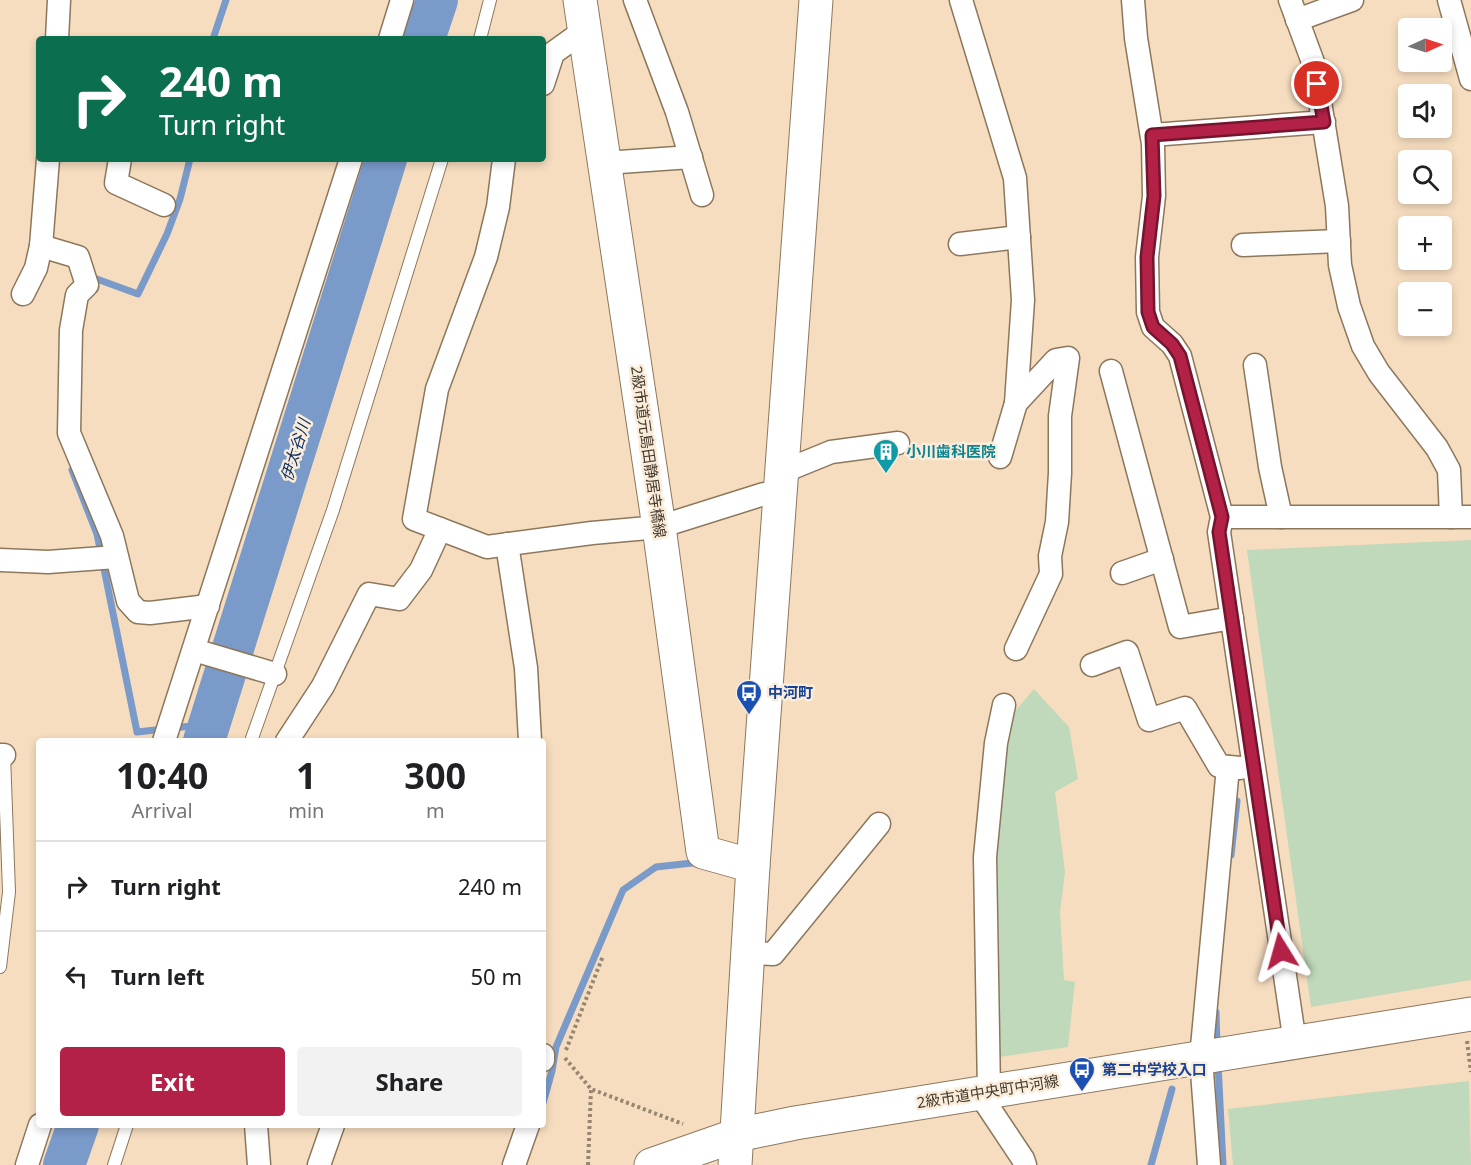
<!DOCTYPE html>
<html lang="en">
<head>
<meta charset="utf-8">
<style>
	:root { --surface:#fff; --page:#f2f2f2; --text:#202124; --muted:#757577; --line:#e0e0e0; --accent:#b32147 }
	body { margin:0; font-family:"Noto Sans","Noto Sans JP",sans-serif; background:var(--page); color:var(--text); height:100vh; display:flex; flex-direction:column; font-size:22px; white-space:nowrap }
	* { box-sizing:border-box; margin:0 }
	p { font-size:20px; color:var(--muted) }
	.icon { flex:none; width:33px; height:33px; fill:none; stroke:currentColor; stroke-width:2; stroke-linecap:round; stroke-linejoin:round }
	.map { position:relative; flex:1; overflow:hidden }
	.sheet { position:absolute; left:36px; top:738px; width:510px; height:390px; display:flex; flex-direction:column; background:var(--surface); border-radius:6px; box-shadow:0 3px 9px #0003 }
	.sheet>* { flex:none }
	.top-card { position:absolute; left:36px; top:36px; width:510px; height:126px; border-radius:6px; box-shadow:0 3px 9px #0003; background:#0b6e4f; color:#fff; overflow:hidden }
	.needle { width:39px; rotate:87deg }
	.controls { position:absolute; left:1398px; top:18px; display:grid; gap:12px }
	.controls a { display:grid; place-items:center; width:54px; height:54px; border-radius:6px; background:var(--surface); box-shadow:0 3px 9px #0003; font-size:30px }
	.pin { position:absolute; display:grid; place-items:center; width:51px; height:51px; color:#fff; margin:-26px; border:3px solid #fff; border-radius:50%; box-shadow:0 2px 6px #0007 }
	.me { position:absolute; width:66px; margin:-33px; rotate:352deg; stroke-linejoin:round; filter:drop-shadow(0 0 4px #0008) }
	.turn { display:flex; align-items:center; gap:21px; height:126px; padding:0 24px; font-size:27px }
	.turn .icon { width:78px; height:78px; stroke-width:2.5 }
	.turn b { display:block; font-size:42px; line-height:51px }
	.eta { display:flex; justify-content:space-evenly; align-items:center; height:102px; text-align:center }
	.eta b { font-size:36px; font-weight:700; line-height:42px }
	.action { display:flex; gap:12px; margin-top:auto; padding:12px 24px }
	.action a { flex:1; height:69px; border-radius:6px; background:var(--accent); color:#fff; font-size:24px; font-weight:700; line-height:69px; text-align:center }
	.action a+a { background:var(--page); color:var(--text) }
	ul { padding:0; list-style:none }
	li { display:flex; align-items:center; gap:18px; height:90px; padding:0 24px; border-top:2px solid var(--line) }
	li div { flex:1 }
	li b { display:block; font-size:22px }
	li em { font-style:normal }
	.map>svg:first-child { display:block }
</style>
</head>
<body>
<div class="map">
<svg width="1471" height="1165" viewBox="0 0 1471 1165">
	<rect width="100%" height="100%" fill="#f6ddbf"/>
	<g fill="#c0d9ba">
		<polygon points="1471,540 1471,980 1311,1007 1247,550"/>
		<polygon points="1034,689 1069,727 1078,779 1055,792 1065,872 1060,912 1064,980 1075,982 1068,1047 999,1057 999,947 996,823 1009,718"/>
		<polygon points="1469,1081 1471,1165 1233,1165 1228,1109"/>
	</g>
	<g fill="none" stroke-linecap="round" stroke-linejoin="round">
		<g stroke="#7a9aca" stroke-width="7">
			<polyline points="213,39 226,0"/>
			<polyline points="88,279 94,278 138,294 167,234 180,199 190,159"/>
			<polyline points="72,470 97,534 137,732 210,724"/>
			<polyline points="1231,855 1237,801"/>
			<polyline points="1216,1012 1217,1046"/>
			<polyline points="1218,1063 1223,1165"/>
			<polyline points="543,1103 552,1071 556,1047 623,890 656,867 692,863"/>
			<polyline points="1151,1165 1172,1089"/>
		</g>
		<g stroke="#7a9aca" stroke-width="42">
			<polyline points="424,39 437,0"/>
			<polyline points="204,741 386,159"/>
			<polyline points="64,1165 78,1125"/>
		</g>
		<defs>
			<g id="lane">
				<polyline points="480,39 490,0"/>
				<polyline points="251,741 333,510 442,159"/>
				<polyline points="0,967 9,892 4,755"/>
				<polyline points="114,1165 127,1125"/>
			</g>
			<g id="street">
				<polyline points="635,0 677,112 702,195"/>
				<polyline points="961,0 1015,178 1023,300 1016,403 1000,457"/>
				<polyline points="1133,0 1136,38 1153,144 1154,196 1147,257 1148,312 1153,327 1172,344 1180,356 1222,517 1219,532 1295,1043"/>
				<polyline points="1290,0 1314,65 1337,206 1340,265 1349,306 1363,346 1379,373 1437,448 1449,470 1451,517"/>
				<polyline points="1449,0 1471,79"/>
				<polyline points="1297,20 1352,0"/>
				<polyline points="57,39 59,0"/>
				<polyline points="390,39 402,0"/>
				<polyline points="543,84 553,53 585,30"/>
				<polyline points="1152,135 1324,122"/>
				<polyline points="120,159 116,183 164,205"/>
				<polyline points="504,159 498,207 486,257 437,389 414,519 487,547 592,533 659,527 764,494"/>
				<polyline points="605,163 691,157"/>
				<polyline points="960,244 1019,237"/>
				<polyline points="1243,245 1339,241"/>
				<polyline points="41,246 78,257 87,285 77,295 71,330 69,433 112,536 128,601 138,612 150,613 208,606"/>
				<polyline points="23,294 36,268 41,246 48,159"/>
				<polyline points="1255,365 1270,467 1281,517"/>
				<polyline points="1111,371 1180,627 1232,618"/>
				<polyline points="1016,403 1056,360 1068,358 1060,416 1060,473 1057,522 1050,556 1051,574 1016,649"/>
				<polyline points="782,472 831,452 898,443"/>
				<polyline points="1222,517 1471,517"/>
				<polyline points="507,544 526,668 530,741"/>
				<polyline points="0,560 48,562 116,557"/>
				<polyline points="1122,573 1162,559"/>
				<polyline points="194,650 275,674"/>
				<polyline points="1092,665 1127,652 1149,720 1185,708 1219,766 1240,768"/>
				<polyline points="164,741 351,159"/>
				<polyline points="287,741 323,686 369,594 399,599 421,570 440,529"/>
				<polyline points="0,755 4,755"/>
				<polyline points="748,953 773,954 879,824"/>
				<polyline points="543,1055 543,1060"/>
				<polyline points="989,1092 985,857 996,743 1004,705"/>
				<polyline points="979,1093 1023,1159 1025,1165"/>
				<polyline points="256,1125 259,1165"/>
				<polyline points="27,1165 40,1125"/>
				<polyline points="319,1165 333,1125"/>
				<polyline points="514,1165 528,1125"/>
				<polyline points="1209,1165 1201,1058 1228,767"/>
			</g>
			<g id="secondary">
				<polyline points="580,0 659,527 703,852 753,866"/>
				<polyline points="651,1165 737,1135 795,1123 1471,1014"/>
				<polyline points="735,1165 753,866 816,0"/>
			</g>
		</defs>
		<use href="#lane" stroke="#8d775c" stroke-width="14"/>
		<use href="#street" stroke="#8d775c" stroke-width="25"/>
		<use href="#secondary" stroke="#8d775c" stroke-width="35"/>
		<g stroke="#968671" stroke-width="4" stroke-dasharray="3 3" stroke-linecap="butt">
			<polyline points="1467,1041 1471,1072"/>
			<polyline points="566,1050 603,956"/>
			<polyline points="565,1058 591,1089 683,1124"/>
			<polyline points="588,1165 591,1089"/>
		</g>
		<use href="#lane" stroke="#fff" stroke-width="12"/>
		<use href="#street" stroke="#fff" stroke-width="22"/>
		<use href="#secondary" stroke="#fff" stroke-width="33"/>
	</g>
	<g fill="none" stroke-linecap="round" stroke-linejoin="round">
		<defs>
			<polyline id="route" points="1281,951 1219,532 1222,517 1180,356 1172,344 1153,327 1148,312 1147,257 1154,196 1152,135 1324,122 1317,84"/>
		</defs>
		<use href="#route" stroke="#74152e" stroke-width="15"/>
		<use href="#route" stroke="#b32147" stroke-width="10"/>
	</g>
	<defs>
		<symbol id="building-pin" viewBox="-11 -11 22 30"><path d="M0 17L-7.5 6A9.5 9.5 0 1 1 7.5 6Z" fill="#0f9aa8" stroke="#fbecda"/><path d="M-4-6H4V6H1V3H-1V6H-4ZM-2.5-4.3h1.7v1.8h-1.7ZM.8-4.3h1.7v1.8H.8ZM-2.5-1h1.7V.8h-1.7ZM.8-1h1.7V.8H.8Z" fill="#fff"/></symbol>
		<symbol id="bus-pin" viewBox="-11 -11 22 30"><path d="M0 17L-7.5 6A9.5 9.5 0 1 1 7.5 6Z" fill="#1a4fb4" stroke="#fbecda"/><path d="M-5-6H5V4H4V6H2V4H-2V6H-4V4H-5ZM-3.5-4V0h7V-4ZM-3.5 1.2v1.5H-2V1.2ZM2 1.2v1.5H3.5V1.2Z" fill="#fff"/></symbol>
	</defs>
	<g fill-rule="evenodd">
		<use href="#building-pin" x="871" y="437" width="30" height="40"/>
		<use href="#bus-pin" x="734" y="678" width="30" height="40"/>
		<use href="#bus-pin" x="1067" y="1055" width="30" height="40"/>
	</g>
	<g text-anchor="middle" stroke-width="5" stroke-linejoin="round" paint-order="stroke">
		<g font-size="15" fill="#433a2e" stroke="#fbecda">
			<text transform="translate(648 452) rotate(82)" y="5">2級市道元島田静居寺橋線</text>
			<text transform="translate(988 1092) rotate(-9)" y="5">2級市道中央町中河線</text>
		</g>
		<g font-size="15" font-weight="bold" fill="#0d838f" stroke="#fbecda" text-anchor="start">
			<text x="906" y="457">小川歯科医院</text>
		</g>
		<g font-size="15" font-weight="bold" fill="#164399" stroke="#fbecda" text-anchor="start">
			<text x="768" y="698">中河町</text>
			<text x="1102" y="1075">第二中学校入口</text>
		</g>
		<g font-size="16" font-style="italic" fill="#09306a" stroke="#fbecda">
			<text transform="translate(295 450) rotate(-73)" y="6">伊太谷川</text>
		</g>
	</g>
</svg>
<div class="controls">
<a><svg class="needle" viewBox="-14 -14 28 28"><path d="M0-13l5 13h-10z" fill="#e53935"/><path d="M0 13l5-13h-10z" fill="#757577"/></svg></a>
<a><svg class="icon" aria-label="sound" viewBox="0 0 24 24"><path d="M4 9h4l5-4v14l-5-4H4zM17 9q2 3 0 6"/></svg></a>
<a><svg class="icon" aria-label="search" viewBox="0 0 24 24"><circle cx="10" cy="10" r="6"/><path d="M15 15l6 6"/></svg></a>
<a>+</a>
<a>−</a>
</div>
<div class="pin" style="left:1317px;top:84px;background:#d93025"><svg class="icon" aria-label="arrive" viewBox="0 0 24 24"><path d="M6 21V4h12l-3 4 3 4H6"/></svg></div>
<svg class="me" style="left:1281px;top:951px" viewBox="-20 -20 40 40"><path d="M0-17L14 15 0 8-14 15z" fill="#b32147" stroke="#fff" stroke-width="4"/></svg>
<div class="top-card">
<div class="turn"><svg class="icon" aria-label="right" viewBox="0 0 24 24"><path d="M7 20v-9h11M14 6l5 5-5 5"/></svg><div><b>240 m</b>Turn right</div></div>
</div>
<section class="sheet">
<div class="eta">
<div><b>10:40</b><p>Arrival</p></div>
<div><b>1</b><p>min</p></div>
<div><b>300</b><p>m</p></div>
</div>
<ul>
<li><svg class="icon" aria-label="right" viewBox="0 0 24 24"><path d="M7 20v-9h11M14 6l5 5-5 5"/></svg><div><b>Turn right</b></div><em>240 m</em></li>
<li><svg class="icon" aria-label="left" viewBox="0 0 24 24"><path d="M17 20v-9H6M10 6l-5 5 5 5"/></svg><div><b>Turn left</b></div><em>50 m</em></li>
</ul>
<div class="action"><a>Exit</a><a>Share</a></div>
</section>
</div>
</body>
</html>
